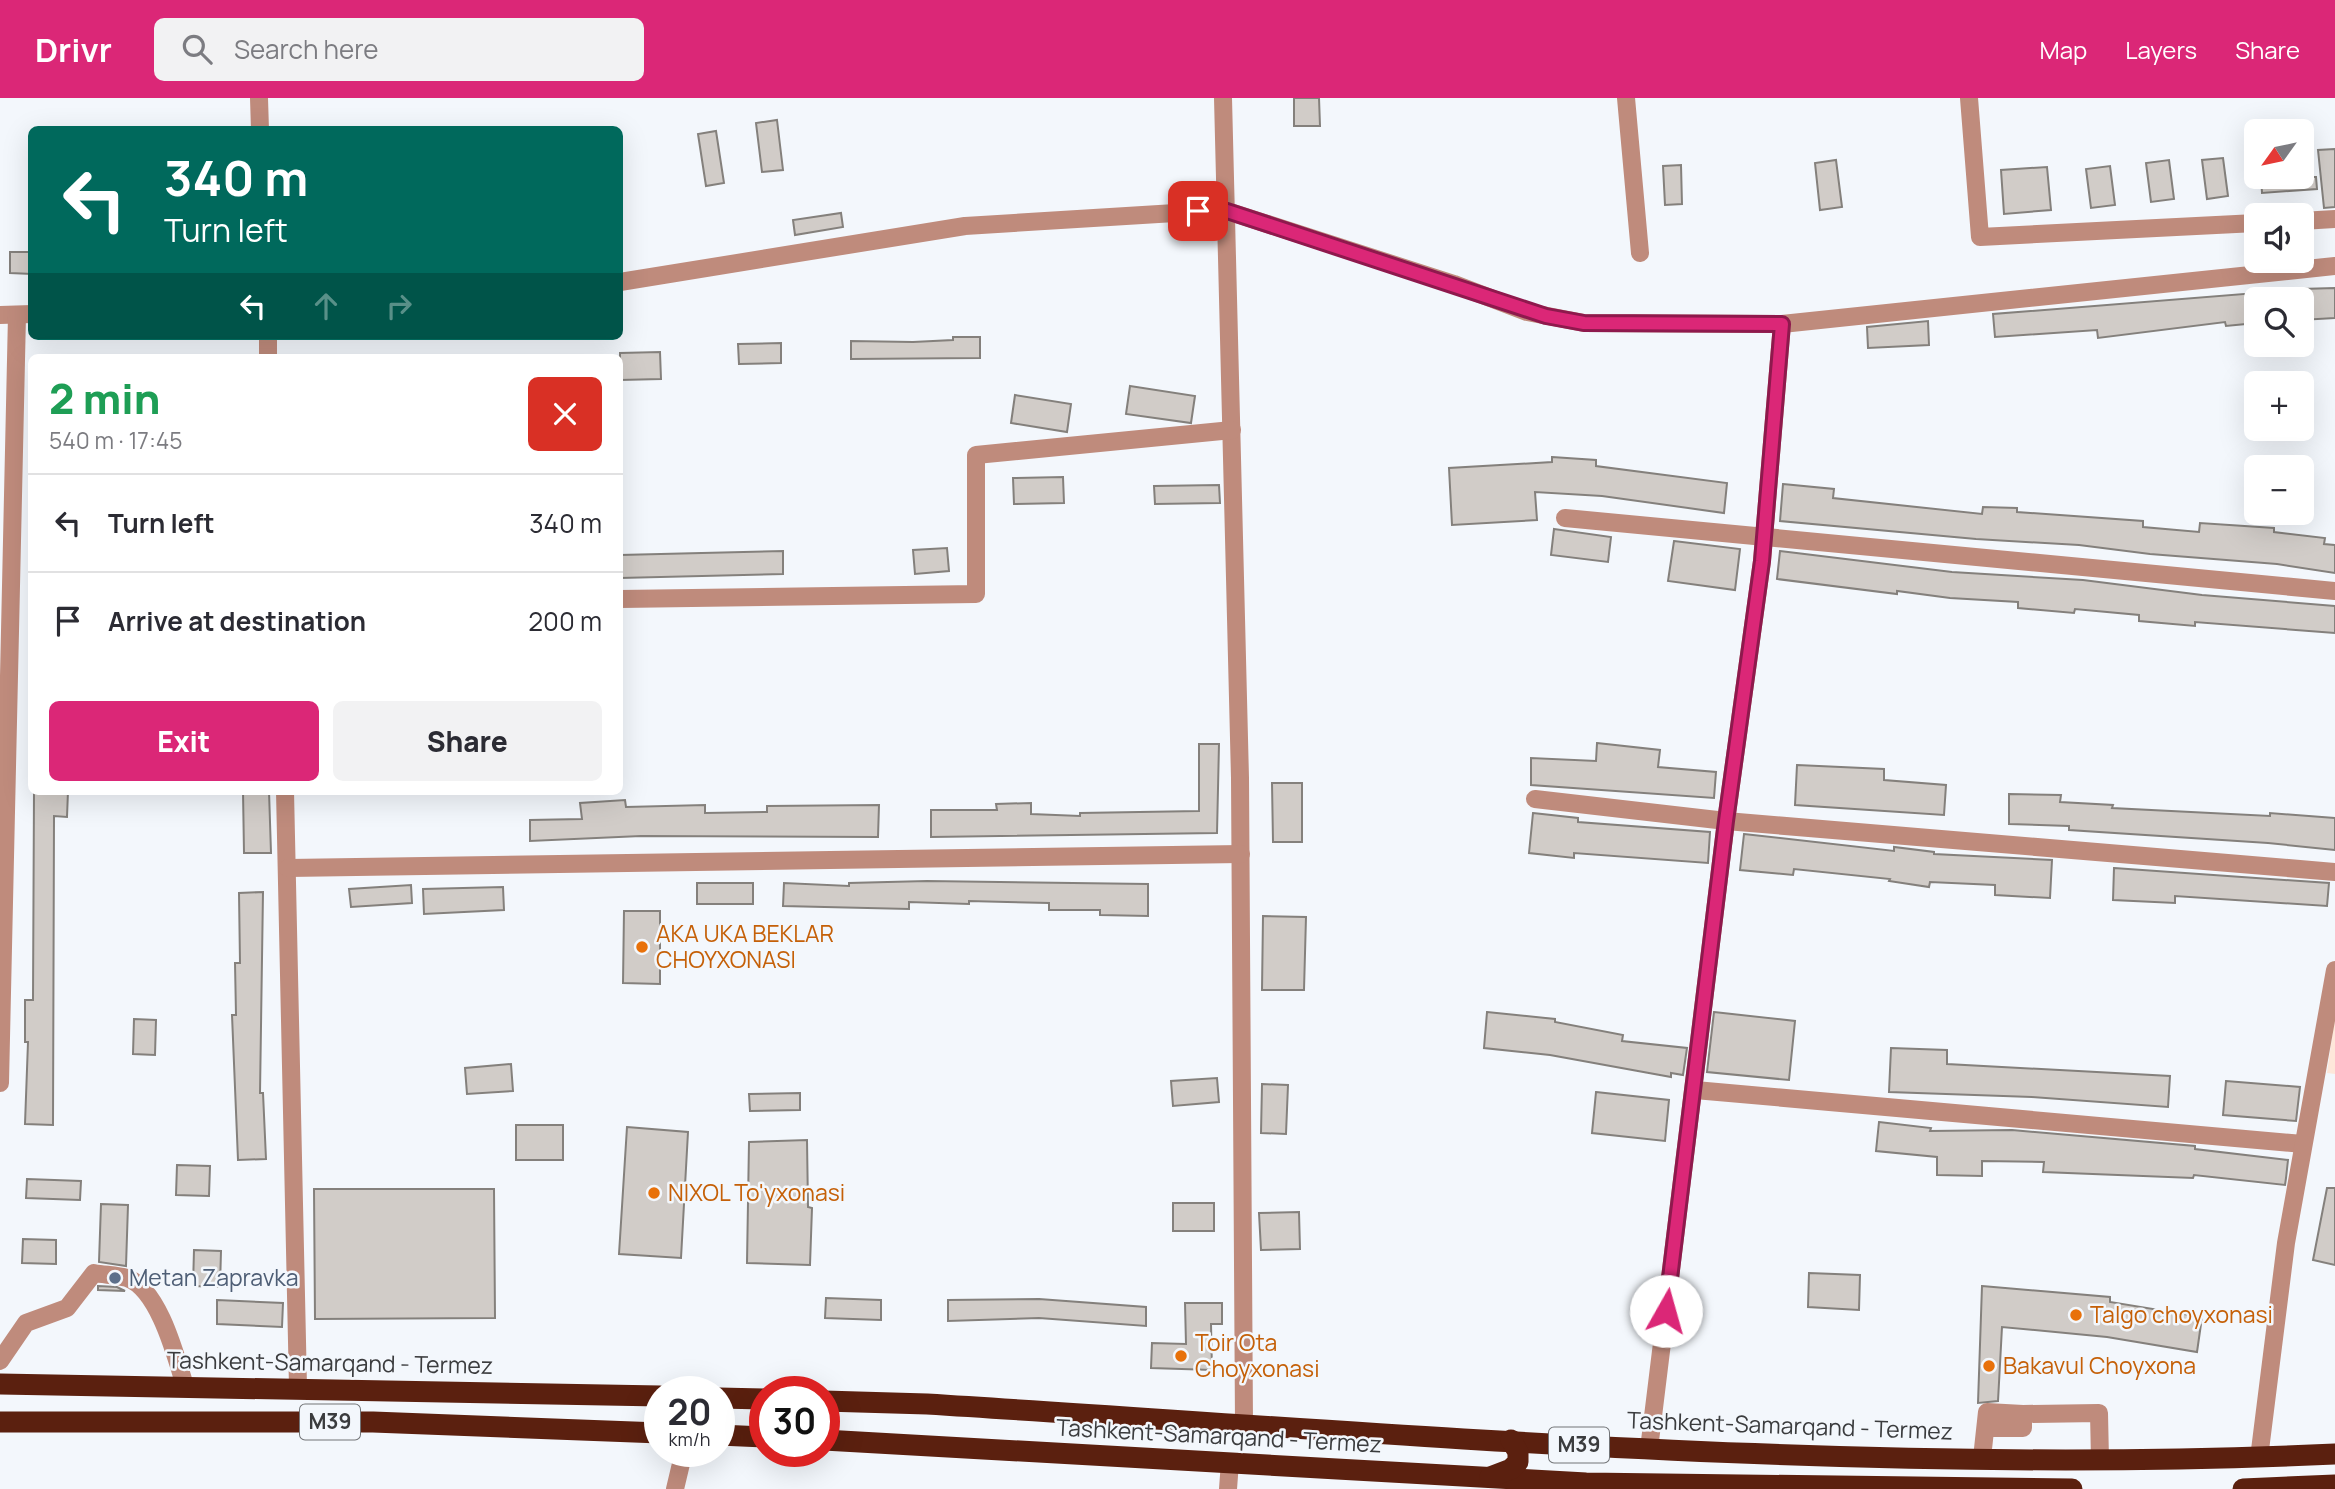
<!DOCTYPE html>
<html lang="en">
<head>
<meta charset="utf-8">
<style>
	:root { --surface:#fff; --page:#f2f2f3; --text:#2b2b33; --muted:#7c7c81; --line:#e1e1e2; --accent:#db2777 }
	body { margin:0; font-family:Manrope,sans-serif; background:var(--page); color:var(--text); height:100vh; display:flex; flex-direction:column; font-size:26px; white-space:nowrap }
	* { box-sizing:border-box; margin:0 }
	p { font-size:23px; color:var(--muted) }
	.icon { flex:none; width:38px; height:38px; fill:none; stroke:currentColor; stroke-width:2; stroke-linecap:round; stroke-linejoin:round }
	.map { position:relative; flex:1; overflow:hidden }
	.drawer { position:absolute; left:28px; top:256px; width:595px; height:441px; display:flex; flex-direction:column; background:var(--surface); border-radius:10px; box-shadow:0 7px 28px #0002 }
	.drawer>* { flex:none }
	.banner { position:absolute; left:28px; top:28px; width:595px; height:214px; border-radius:10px; box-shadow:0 7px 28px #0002; background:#00695c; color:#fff; overflow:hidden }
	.needle { width:46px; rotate:237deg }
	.tools { position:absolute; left:2244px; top:21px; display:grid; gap:14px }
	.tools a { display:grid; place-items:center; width:70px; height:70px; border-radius:10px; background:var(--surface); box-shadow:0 7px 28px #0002; font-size:35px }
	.speed { position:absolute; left:644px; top:1278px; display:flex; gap:14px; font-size:35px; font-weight:700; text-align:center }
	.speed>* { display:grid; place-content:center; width:91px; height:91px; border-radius:50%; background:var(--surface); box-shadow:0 7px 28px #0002; line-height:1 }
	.speed small { font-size:18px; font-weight:400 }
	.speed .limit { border:10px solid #d22; background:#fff; color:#111 }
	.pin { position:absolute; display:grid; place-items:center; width:60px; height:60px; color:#fff; margin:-30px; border-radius:14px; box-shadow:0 4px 10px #0006 }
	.me { position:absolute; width:77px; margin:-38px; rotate:7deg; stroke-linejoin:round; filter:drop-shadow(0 0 5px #0008) }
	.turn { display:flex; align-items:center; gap:24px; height:147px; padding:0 21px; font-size:32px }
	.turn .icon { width:91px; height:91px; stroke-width:2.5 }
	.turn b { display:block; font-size:49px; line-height:60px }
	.lanes { display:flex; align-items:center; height:66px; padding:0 21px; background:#0003; justify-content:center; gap:35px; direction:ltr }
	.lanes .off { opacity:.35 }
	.round { display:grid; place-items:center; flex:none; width:74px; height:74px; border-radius:10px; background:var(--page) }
	.overview { display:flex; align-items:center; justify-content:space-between; height:119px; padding:0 21px }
	h1 { font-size:42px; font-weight:800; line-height:52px; color:#1e9e55 }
	.button { display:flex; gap:14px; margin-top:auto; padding:14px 21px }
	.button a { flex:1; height:80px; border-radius:10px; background:var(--accent); color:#fff; font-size:28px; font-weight:800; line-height:80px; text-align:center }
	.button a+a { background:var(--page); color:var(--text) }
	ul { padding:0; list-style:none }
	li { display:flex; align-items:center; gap:21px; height:98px; padding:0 21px; border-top:2px solid var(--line) }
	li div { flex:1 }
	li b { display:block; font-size:26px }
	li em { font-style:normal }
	header { display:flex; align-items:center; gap:42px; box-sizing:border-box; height:98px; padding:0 35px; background:var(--accent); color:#fff }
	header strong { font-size:33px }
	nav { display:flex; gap:38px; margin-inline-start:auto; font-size:24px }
	.search { width:490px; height:63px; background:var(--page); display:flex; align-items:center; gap:18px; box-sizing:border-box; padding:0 24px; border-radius:10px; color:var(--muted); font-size:26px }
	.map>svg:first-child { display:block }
</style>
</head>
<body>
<header>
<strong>Drivr</strong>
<div class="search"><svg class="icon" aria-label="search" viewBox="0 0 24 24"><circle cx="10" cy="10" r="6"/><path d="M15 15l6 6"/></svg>Search here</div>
<nav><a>Map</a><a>Layers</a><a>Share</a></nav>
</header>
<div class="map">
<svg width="2335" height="1391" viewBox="0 0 2335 1391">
	<rect width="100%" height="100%" fill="#f3f7fc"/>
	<polygon fill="#fee7da" points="2335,918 2335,976 2327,975"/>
	<g fill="#d1ccc8" stroke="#84807c" stroke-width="2">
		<polygon points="1294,0 1319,0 1320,28 1294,28"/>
		<polygon points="777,22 783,72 762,74 756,25"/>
		<polygon points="716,33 724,85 706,88 698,36"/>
		<polygon points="2335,51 2335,109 2324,110 2318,52"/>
		<polygon points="2223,60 2228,98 2207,101 2202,62"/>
		<polygon points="1836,62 1842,109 1820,112 1815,65"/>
		<polygon points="2169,62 2174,101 2151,104 2146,65"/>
		<polygon points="1681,67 1682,106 1665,107 1663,68"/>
		<polygon points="2110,68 2115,107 2091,110 2086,71"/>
		<polygon points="2047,69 2051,112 2004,116 2001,72"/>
		<polygon points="2261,79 2316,79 2317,91 2262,95"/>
		<polygon points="841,115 843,129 795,137 793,122"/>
		<polygon points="10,154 32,154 32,176 10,175"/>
		<polygon points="2335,190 2335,220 2301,222 2301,191"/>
		<polygon points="2256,195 2256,225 2226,228 2225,224 2098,240 2097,232 1995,239 1993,216"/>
		<polygon points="1928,223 1929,247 1868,250 1867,229"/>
		<polygon points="953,239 980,239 980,260 851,261 851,243 913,244 953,242"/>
		<polygon points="781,245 781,265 739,266 738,246"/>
		<polygon points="660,254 661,281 620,282 620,255"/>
		<polygon points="1130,288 1195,298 1191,325 1126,316"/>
		<polygon points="1015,297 1071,306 1067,334 1011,325"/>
		<polygon points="1552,359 1596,362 1596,368 1727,385 1724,415 1602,398 1535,394 1537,422 1452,427 1449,370 1552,364"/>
		<polygon points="1063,379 1064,405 1014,406 1013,380"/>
		<polygon points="1783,386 1834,391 1833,400 1982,416 1983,409 2017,410 2017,414 2143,423 2143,429 2199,434 2200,425 2274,430 2274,434 2325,440 2324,446 2335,447 2335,475 2277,466 2150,456 2079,447 1976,441 1780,423"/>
		<polygon points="1219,387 1220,405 1155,406 1154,388"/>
		<polygon points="1554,431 1611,439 1608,464 1551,457"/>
		<polygon points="1674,443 1740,451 1735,492 1668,483"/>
		<polygon points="947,450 949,473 915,476 913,452"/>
		<polygon points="783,453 783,476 620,480 620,457"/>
		<polygon points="1780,453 1952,474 2083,482 2202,497 2335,508 2335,535 2195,524 2195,528 2139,523 2139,517 2075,511 2074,515 2018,510 2018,504 1950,500 1897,493 1897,496 1777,481"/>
		<polygon points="1597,645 1660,652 1658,669 1716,674 1714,700 1531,687 1531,660 1596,663"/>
		<polygon points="1199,646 1219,646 1217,735 931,739 931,712 997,712 996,706 1031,705 1031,716 1080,718 1080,715 1199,713"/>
		<polygon points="1797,667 1884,671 1884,682 1946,687 1944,717 1795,707"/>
		<polygon points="1272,685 1302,685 1302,744 1273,744"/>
		<polygon points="34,693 68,693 67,719 54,718 53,1027 25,1026 28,944 25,944 25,902 33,902"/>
		<polygon points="243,693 269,693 271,755 244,755"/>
		<polygon points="2009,696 2061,697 2060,704 2113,707 2112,710 2270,718 2270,715 2335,720 2335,752 2268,745 2069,732 2069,728 2009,726"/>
		<polygon points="625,702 626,709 705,707 705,715 767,714 767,708 879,707 878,739 641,738 530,743 530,722 582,721 580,705"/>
		<polygon points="1533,715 1578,720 1578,724 1710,734 1708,765 1574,755 1574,760 1529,755"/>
		<polygon points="1744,736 1894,753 1894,749 1934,754 1934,756 2052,762 2050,800 1995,797 1995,787 1930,784 1929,789 1889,783 1890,781 1794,771 1793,777 1740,772"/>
		<polygon points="2114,770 2329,785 2327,808 2175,798 2175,805 2113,802"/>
		<polygon points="927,783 1148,786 1148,818 1100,817 1100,812 1049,812 1049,805 1007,804 969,803 969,806 909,804 909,811 783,808 784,785 849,788 849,785"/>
		<rect x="697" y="785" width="56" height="21"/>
		<polygon points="411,787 412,805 351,809 349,791"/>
		<polygon points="503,789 504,812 424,816 423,791"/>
		<polygon points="263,794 260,995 263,995 266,1061 238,1062 232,917 236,917 235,865 240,865 239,795"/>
		<polygon points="624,813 660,813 660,886 623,885"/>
		<polygon points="1263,818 1306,819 1304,892 1262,892"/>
		<polygon points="1487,914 1555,921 1555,924 1623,937 1622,943 1687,950 1683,977 1671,975 1671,979 1550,957 1484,950"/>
		<polygon points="1714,914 1795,923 1789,982 1707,974"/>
		<polygon points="134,921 156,922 155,957 133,956"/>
		<polygon points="1891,950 1947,952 1947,966 2170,978 2168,1009 2032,999 1889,994"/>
		<polygon points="511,966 513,993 467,996 465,970"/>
		<polygon points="1217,980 1219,1004 1173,1008 1171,983"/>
		<polygon points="2226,983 2300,989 2296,1023 2223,1017"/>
		<polygon points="1262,986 1288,987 1286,1036 1261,1035"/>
		<polygon points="1596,994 1669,1002 1665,1043 1592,1035"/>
		<polygon points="800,995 800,1012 750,1013 749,996"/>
		<polygon points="1879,1024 1931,1030 1930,1033 2012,1032 2195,1048 2195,1051 2288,1062 2286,1080 2285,1087 2194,1077 2193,1080 2043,1074 2044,1064 1982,1063 1982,1078 1937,1077 1937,1059 1876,1053"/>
		<rect x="516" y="1027" width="47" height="35"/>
		<polygon points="627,1029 688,1034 681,1160 619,1156"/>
		<polygon points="807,1042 808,1109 812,1110 810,1167 747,1165 749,1044"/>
		<polygon points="177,1067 210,1068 209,1098 176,1097"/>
		<polygon points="27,1081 81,1083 80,1102 26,1100"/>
		<polygon points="2327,1090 2335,1090 2335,1167 2313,1162"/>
		<polygon points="314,1091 494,1091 495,1220 315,1221"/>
		<rect x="1173" y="1105" width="41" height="28"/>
		<polygon points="101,1106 128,1107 126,1168 99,1164"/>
		<polygon points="1299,1114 1300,1151 1261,1152 1259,1115"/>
		<polygon points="23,1141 56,1142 56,1166 22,1165"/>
		<polygon points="194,1152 221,1153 220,1189 193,1188"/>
		<polygon points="1809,1175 1860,1177 1859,1212 1808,1209"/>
		<polygon points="98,1188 117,1189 125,1193 98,1192"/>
		<polygon points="1982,1188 2110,1199 2110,1204 2202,1219 2197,1254 2107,1239 2002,1229 1998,1303 1978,1305"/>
		<polygon points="826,1200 881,1202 881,1222 825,1220"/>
		<polygon points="1039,1201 1146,1209 1146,1228 1039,1220 948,1223 948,1202"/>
		<polygon points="217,1202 283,1205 282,1229 217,1226"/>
		<polygon points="1185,1205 1222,1205 1222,1226 1211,1226 1212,1272 1151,1270 1152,1245 1186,1246"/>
	</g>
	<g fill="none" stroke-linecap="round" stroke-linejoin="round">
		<g stroke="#bf8b7c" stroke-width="18">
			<polyline points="259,0 260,32"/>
			<polyline points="1223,0 1240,680 1244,1326"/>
			<polyline points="1626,0 1640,155"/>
			<polyline points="1969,0 1980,139 2256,125"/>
			<polyline points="2301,123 2335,121"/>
			<polyline points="620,184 965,128 1224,112 1454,186 1527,214 1584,225 1782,226"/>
			<polyline points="0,217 32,216"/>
			<polyline points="268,238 268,259"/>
			<polyline points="1565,420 2335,493"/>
			<polyline points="620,501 976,496 976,357 1232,332"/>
			<polyline points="285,693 298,1289"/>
			<polyline points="1535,701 1726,723 2335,774"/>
			<polyline points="288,770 1241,756"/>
			<polyline points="0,985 17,217"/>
			<polyline points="1695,992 2303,1046"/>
			<path d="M0 1263 26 1225 67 1210 94 1175C105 1177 117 1177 127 1180 159 1191 176 1259 185 1288"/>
			<polyline points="2023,1316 2099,1315 2100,1362"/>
			<polyline points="1649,1351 1726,723 1762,463 1782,226 2335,168"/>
			<polyline points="1982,1360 1987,1314 2023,1316 2023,1330 1986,1330"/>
			<polyline points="2259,1360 2286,1145 2335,872"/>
			<polyline points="675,1391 684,1353"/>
			<polyline points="1228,1391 1230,1364"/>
		</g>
		<g stroke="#5b200f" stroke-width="21">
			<polyline points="0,1286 660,1298"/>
			<polyline points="719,1300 765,1301"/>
			<path d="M824 1303 927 1306C1395 1335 1866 1378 2335 1356"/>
			<polyline points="0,1324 373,1324 660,1335"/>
			<polyline points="719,1337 765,1339"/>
			<polyline points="824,1342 1586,1385 2072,1391"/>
			<polyline points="1490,1379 1511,1371 1518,1364 1518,1354 1511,1342"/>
			<polyline points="2243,1391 2335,1387"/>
		</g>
	</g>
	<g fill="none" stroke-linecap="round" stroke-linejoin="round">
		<defs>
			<polyline id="route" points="1198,113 1224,112 1546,218 1584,225 1782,226 1762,463 1726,723 1666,1213"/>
		</defs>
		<use href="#route" stroke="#8e194d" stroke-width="18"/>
		<use href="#route" stroke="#db2777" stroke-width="12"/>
	</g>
	<g fill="#e8710a" stroke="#f3f7fc" stroke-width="2.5">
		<circle cx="642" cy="849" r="7"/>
		<circle cx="654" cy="1095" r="7"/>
		<circle cx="2076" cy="1217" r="7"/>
		<circle cx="1181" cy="1258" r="7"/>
		<circle cx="1989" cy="1268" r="7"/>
	</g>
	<circle fill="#5c6f8a" stroke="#f3f7fc" stroke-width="2.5" cx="115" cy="1180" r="7"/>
	<g text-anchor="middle" stroke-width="5" stroke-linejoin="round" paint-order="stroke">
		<g fill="#f3f7fc" stroke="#727477" stroke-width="2">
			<rect x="300" y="1306.5" width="60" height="35" rx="5"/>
			<rect x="1549" y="1329.5" width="60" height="35" rx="5"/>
		</g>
		<g font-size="21" font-weight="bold" fill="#3b3c3e">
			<text x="330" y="1331">M39</text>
			<text x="1579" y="1354">M39</text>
		</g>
		<g font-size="23" fill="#c56008" stroke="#f3f7fc" text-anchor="start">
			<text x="656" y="844">AKA UKA BEKLAR<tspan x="656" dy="26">CHOYXONASI</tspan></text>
			<text x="668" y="1103">NIXOL To'yxonasi</text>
			<text x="2090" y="1225">Talgo choyxonasi</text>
			<text x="1195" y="1253">Toir Ota<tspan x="1195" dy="26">Choyxonasi</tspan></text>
			<text x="2003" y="1276">Bakavul Choyxona</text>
		</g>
		<g font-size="23" fill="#4e5e75" stroke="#f3f7fc" text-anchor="start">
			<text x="129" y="1188">Metan Zapravka</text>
		</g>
		<g font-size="23" fill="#3b3c3e" stroke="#f3f7fc">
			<text transform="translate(330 1265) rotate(1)" y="8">Tashkent-Samarqand - Termez</text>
			<text transform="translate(1790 1328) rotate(2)" y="8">Tashkent-Samarqand - Termez</text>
			<text transform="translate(1219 1338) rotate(3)" y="8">Tashkent-Samarqand - Termez</text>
		</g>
	</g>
</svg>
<div class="tools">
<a><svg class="needle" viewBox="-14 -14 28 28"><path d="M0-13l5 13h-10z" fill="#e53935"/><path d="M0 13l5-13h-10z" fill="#7c7c81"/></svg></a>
<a><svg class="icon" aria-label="sound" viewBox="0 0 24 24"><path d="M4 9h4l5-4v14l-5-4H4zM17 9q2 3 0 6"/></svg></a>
<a><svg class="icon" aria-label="search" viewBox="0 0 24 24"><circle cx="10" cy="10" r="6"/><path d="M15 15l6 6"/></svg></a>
<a>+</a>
<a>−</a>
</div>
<div class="speed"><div>20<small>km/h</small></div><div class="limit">30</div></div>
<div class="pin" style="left:1198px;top:113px;background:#d93025"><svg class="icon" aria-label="arrive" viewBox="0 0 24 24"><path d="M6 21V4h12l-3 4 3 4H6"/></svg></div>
<svg class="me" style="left:1666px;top:1213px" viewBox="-20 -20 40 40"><circle r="19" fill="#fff"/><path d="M0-13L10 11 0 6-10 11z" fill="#db2777"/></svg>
<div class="banner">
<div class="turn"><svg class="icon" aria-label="left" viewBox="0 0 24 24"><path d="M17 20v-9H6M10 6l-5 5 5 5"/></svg><div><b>340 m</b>Turn left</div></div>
<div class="lanes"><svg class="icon" aria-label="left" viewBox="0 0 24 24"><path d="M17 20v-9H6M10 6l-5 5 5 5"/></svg><svg class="icon off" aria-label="ahead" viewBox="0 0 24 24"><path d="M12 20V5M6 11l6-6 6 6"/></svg><svg class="icon off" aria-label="right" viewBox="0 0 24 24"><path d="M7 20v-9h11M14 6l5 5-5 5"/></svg></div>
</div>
<section class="drawer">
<div class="overview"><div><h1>2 min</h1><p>540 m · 17:45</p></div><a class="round" style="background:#d93025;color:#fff"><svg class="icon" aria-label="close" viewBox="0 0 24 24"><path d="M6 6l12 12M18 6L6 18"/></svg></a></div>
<ul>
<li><svg class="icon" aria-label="left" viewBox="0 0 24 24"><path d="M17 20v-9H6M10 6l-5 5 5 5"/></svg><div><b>Turn left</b></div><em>340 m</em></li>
<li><svg class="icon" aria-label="arrive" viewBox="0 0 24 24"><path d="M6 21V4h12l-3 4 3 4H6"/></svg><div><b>Arrive at destination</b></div><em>200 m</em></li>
</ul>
<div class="button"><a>Exit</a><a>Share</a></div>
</section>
</div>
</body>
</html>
